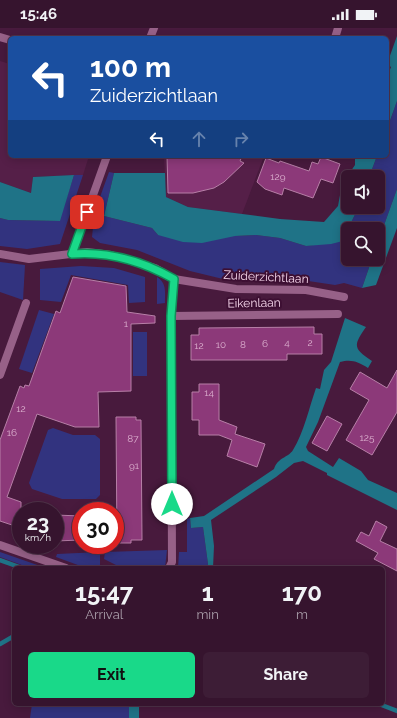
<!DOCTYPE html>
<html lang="en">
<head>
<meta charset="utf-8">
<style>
	:root { --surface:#36142e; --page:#3d1d36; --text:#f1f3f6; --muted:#aa9eaa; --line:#50334a; --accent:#19d989 }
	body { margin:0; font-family:Raleway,sans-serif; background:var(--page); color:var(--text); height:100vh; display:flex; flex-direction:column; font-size:15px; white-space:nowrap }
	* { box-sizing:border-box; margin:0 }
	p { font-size:13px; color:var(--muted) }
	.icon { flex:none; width:22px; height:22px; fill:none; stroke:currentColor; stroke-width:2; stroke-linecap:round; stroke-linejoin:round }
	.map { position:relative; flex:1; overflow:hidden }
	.side { position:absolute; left:12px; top:538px; width:373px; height:140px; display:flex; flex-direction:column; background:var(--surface); border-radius:6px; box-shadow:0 2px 10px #0003,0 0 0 1px var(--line) }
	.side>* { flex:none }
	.hud { position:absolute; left:8px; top:8px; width:381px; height:122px; border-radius:6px; box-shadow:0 2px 10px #0003,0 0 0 1px var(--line); background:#1a4fa0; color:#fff; overflow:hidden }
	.controls { position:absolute; left:341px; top:142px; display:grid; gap:8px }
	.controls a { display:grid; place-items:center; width:44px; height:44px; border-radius:6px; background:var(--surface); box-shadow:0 2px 10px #0003,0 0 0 1px var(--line); font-size:20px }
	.speed { position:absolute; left:12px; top:474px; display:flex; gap:8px; font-size:20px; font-weight:700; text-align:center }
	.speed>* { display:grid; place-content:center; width:52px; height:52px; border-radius:50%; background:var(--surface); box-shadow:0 2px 10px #0003,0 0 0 1px var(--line); line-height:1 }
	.speed small { font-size:10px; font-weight:400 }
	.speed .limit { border:6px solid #d22; background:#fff; color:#111 }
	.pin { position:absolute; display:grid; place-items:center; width:34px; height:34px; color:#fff; margin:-17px; border-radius:8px; box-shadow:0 2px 6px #0006 }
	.me { position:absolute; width:44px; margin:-22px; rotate:0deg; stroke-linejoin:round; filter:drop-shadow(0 0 3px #0008) }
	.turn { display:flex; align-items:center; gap:14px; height:84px; padding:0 16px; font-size:18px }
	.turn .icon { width:52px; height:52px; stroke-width:2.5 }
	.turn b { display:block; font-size:28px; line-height:34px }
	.lanes { display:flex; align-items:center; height:38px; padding:0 16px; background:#0003; justify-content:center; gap:20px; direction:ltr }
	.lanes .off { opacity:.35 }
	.eta { display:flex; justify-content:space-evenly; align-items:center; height:68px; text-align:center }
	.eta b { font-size:24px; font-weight:700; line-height:28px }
	.action { display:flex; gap:8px; margin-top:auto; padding:8px 16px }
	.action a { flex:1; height:46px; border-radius:6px; background:var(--accent); color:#111; font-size:16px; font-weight:700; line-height:46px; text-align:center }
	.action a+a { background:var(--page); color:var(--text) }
	.status { display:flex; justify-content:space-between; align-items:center; height:28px; padding:0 20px; background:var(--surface); direction:ltr }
	.status svg { height:11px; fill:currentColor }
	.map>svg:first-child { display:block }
</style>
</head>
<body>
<div class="status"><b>15:46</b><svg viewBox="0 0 49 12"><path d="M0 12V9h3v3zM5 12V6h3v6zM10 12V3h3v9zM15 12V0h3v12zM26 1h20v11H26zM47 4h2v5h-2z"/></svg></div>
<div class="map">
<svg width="397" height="690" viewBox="0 0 397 690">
	<rect width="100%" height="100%" fill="#481a3d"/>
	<g fill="#551f48">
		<polygon points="0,33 10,36 10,128 89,128 83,147 33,149 31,165 0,154"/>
		<polygon points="164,128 264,128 242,186 188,179 166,169"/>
	</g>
	<g fill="#32337f">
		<path d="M397 73V161L378 214V201H348V231H372L362 260 344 255 335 257 295 251H223L190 243 137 222 100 215 92 209 93 199 90 197 109 144 114 145 104 188 152 200 158 207 235 208 256 207 280 210 306 218 343 213C347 200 354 191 358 179H378V149H369L377 128H387V101Z"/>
		<polygon points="74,147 83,147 60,216 27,221 0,218 0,190 8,192 59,193"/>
		<polygon points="0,234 25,237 23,272 0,264"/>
		<polygon points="81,238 114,240 145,249 145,274 129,275 128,257 71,247 61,274 40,272 40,241"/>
		<path d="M157 249C167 255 165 265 165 275L157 276Z"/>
		<polygon points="39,282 54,286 32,345 19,341"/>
		<rect x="133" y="304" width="14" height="44"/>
		<polygon points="53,400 73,407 95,407 100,411 100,467 96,471 62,471 32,461 29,455 48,402"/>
		<polygon points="190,490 191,500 203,499 208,536 207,540 178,540 179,524 187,524 187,491"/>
		<polygon points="167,522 165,540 122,540 104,531 105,524"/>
		<polygon points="0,524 46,540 30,540 0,529"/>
		<polygon points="100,524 100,540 86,540 56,529 57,526"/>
		<polygon points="32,676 129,676 129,690 30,690"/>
	</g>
	<g fill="#1f7387">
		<polygon points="397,8 397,73 387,101 387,49 391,39 387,36"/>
		<path d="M355 128H377L369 149H348V179H358C354 191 347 200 343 213L331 216 306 218 280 210 256 207 235 208 202 215 183 214 158 207 152 200 104 188 114 145H165L166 169 188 179 280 191 324 194 338 178 342 156 355 137Z"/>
		<polygon points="74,147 60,193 8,192 0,190 0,154 31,165 33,149"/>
		<polygon points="397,161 397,200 376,257 362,260 372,231 378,231 378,214"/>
		<path d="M345 290 366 299C353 318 353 320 372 333L368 340C358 334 352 331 340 334L318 394 306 419 308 423 333 439 339 430 361 443 368 452 397 465V482L327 447V445L303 433 294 435 276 449 211 492 214 518 213 540H207L208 536 203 499 191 500 190 490 204 488 274 441C278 429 288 430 293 422 304 404 309 380 316 360L320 361 324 342 331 334Z"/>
		<rect x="129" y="676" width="10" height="14"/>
	</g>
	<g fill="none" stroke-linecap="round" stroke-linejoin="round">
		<g stroke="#1f7387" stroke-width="4.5">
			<polyline points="0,532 22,540"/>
			<polyline points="0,616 14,608"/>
			<polyline points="379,676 397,683"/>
		</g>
	</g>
	<g fill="#8c3979" stroke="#b77fa7">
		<polygon points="167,128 242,128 240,133 244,135 224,154 214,160 193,165 168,165"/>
		<polygon points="321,129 340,136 333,155 321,151 313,170 284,160 282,167 265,161 257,154 266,130 279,135 280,133 309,143 312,134 318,136"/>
		<polygon points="73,249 126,258 127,284 155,288 155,295 131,296 131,363 98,364 99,399 75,399 37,386 7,469 21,474 21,500 0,493 0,412 20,358 24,360 25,357 29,358 56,283 60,285"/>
		<polygon points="314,299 314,306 322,306 322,326 287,326 287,332 191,332 191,307 199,307 199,300"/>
		<polygon points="397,342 397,384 372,427 346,412 369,372 350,361 360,344 387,360"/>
		<polygon points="199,356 219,356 219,392 237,399 235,406 265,416 257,439 227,428 232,412 219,407 199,407 199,392 192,392 192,364 199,364"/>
		<polygon points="327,388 342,396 327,423 312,415"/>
		<polygon points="116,389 136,389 136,392 141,392 142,512 131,512 131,515 117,515"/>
		<polygon points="55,487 81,488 81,512 55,513"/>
		<polygon points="376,493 387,499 380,513 397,521 397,543 374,531 378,525 356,513 361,504 369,508"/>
	</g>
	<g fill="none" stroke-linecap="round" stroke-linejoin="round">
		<g stroke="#976188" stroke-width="8">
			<polyline points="0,9 10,12"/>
			<polyline points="150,10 154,0"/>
			<polyline points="335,10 338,0"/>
			<polyline points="0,226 29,231 87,224 111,227 155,240 174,251 236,261 306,262 344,269"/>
			<polyline points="72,226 107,128"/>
			<polyline points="171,288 338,286"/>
			<polyline points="0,347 26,275"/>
			<polyline points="0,517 66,540"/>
			<polyline points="169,540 172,534 171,288 174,251"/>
		</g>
	</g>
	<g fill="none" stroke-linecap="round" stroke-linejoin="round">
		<defs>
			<path id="route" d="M87 184 72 226C108 223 144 234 174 251L171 288 172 476"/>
		</defs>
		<use href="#route" stroke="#108d59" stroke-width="10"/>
		<use href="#route" stroke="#19d989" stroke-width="7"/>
	</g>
	<g text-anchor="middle" stroke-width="4" stroke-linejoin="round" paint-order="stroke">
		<g font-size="10" fill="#dbafce">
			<text x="278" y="152">129</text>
			<text x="126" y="299">1</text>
			<text x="287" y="318">4</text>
			<text x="310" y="318">2</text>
			<text x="265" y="319">6</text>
			<text x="221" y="320">10</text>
			<text x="243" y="320">8</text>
			<text x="199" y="321">12</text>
			<text x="209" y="368">14</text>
			<text x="21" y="384">12</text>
			<text x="12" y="408">16</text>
			<text x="367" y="413">125</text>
			<text x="133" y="414">87</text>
			<text x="134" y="441">91</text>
		</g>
		<g font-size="12" fill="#f5d6eb" stroke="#3d0f33">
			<text transform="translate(266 249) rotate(3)" y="4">Zuiderzichtlaan</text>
			<text transform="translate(254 275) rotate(-1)" y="4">Eikenlaan</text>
		</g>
	</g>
</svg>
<div class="controls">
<a><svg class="icon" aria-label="sound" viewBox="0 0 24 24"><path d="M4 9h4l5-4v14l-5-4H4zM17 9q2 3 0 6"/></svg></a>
<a><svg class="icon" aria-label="search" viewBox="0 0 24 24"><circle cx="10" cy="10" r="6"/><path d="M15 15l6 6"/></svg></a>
</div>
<div class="speed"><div>23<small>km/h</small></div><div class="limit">30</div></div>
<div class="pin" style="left:87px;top:184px;background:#d93025"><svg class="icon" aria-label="arrive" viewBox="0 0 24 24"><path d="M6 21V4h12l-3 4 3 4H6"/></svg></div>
<svg class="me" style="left:172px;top:476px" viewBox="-20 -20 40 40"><circle r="19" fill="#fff"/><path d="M0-13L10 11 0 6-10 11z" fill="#19d989"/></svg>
<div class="hud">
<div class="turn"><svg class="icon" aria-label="left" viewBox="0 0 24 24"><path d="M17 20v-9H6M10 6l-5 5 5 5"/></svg><div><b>100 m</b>Zuiderzichtlaan</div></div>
<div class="lanes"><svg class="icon" aria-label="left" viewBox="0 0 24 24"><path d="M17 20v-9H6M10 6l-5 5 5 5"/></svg><svg class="icon off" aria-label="ahead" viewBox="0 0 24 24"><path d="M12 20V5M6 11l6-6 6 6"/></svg><svg class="icon off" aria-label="right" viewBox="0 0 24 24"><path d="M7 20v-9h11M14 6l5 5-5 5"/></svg></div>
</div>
<section class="side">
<div class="eta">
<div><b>15:47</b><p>Arrival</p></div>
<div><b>1</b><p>min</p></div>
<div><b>170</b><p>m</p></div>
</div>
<div class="action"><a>Exit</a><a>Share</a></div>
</section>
</div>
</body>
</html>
